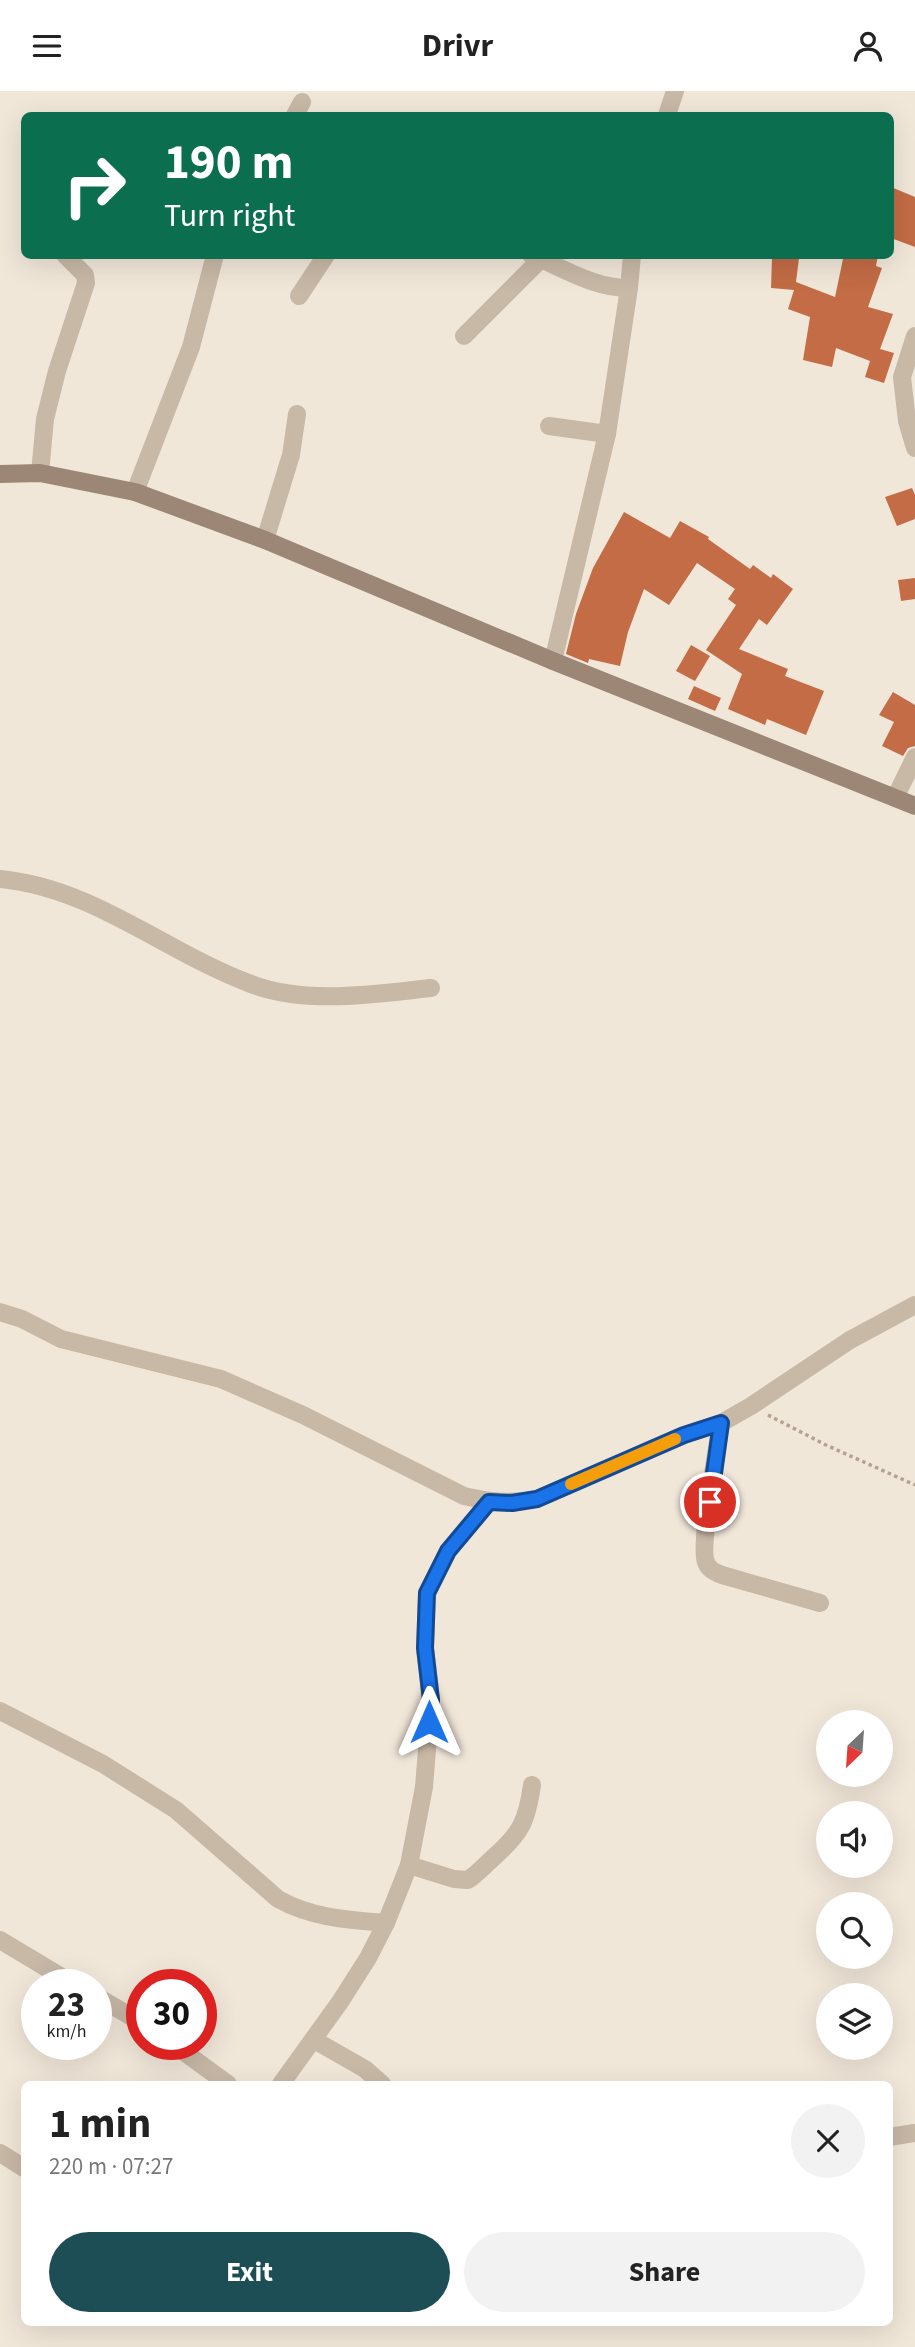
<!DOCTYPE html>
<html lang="en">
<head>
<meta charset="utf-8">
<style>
	:root { --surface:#fff; --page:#f2f2f2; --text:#222; --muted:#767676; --accent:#1d4d55 }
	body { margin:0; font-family:"Source Sans 3",sans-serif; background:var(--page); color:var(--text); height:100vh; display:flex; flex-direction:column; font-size:26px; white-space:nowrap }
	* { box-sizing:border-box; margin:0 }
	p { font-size:23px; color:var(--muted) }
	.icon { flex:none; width:38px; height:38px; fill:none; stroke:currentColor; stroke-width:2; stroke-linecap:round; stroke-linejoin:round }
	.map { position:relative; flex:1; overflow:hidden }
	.sheet { position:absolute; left:21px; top:1990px; width:872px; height:245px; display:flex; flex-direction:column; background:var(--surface); border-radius:10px; box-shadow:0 7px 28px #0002 }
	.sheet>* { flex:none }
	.guide { position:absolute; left:21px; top:21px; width:873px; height:147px; border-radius:10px; box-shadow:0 7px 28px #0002; background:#0b6e4f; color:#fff; overflow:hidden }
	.needle { width:46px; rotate:205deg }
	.fabs { position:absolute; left:816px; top:1619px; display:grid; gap:14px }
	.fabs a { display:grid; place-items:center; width:77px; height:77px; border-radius:50%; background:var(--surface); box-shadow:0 7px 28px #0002; font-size:35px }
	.speed { position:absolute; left:21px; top:1878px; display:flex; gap:14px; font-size:35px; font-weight:700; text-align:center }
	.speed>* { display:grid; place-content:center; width:91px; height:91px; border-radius:50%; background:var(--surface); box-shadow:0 7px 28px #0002; line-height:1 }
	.speed small { font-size:18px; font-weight:400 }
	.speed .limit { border:10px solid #d22; background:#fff; color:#111 }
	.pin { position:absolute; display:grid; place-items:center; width:60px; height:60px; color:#fff; margin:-30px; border:4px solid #fff; border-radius:50%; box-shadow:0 2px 7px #0007 }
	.me { position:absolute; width:77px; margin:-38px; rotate:0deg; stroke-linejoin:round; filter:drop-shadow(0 0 5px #0008) }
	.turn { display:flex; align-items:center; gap:24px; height:147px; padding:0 28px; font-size:32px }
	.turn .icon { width:91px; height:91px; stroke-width:2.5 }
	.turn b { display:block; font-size:49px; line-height:60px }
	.round { display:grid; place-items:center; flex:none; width:74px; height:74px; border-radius:37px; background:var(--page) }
	.head { display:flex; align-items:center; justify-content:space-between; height:119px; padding:0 28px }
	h1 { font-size:42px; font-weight:700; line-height:52px }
	.primary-button { display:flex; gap:14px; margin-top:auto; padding:14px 28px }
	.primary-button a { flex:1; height:80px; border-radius:42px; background:var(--accent); color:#fff; font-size:28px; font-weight:700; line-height:80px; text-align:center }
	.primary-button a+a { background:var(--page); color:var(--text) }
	header { display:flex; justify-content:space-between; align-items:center; height:91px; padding:0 28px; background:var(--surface); font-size:32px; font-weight:700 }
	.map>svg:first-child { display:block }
</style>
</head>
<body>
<header><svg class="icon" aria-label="menu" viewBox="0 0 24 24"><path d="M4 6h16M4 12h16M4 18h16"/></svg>Drivr<svg class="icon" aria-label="person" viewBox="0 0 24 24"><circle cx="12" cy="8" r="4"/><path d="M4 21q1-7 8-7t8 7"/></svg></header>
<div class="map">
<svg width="915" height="2256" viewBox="0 0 915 2256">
	<rect width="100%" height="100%" fill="#f1e7d9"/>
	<g fill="#c36c45">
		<polygon points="891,96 915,106 915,156 891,147"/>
		<polygon points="787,164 799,167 796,191 835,206 843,168 846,168 847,164 878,164 876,175 882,177 868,216 893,223 880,258 894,262 884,292 865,286 870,270 836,257 832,276 803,269 810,226 788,218 794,199 771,197 772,166"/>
		<polygon points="912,397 915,404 915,428 897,435 885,406"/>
		<polygon points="624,421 670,447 680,430 709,446 708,448 750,478 753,474 771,487 773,483 793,498 767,534 759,528 739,558 788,578 785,585 824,600 806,644 767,628 765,634 728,618 742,583 706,559 736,514 728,508 735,498 697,472 669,514 644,498 628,541 620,575 589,568 588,572 566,563 576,523 593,477"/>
		<polygon points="915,487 915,508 901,510 898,489"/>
		<polygon points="691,554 710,565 695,590 676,580"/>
		<polygon points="694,595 721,607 715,620 688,608"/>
		<polygon points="893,601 915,614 915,655 908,657 903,665 882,655 894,631 879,624"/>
	</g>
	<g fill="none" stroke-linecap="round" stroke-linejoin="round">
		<polyline stroke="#b4a290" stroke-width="3.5" stroke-dasharray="3.5 3.5" stroke-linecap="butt" points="768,1324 826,1354 915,1394"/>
		<g stroke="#c8b8a6" stroke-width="18">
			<polyline points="295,24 302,11"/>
			<polyline points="667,24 675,0"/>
			<path d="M531 164C564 177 593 197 629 197L607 343 553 570"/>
			<polyline points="629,197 632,164"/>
			<polyline points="299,205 326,164"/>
			<polyline points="464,245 541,168"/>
			<polyline points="915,245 902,286 907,330 915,357"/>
			<polyline points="549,335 607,343"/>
			<polyline points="40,382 45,328 57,280 86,192 85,184 65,164"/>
			<polyline points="135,401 191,256 215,164"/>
			<polyline points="265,449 291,364 297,323"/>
			<polyline points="895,707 915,666"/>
			<path d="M0 788C94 797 165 861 251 893 305 914 375 903 431 897"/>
			<path d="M0 1221 22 1228 61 1248 221 1288 303 1324 464 1405C490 1411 511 1413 537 1408L684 1344 721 1332 751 1315 850 1249 915 1214"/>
			<path d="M721 1332C718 1355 699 1455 706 1471 709 1479 715 1481 722 1484L820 1512"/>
			<path d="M0 1620 103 1673 176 1719 278 1808C312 1827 348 1829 386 1832"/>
			<path d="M409 1774 454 1788 468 1789C478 1782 485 1774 494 1766 521 1742 527 1730 532 1694"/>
			<polyline points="0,1849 75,1894"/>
			<polyline points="96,1905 142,1932"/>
			<polyline points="314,1949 365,1978 382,1993"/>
			<polyline points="173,1953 228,1993"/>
			<polyline points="281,1993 340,1911 368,1867 386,1832 409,1774 424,1696 431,1609 425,1557 427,1502 448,1460 489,1411"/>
			<polyline points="889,2046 915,2042"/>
			<polyline points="0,2062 24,2077"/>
		</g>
		<polyline stroke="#9c8777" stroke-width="18" points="0,383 40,382 135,401 265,449 553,570 915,715"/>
	</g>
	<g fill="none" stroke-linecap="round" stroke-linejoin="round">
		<defs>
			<polyline id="route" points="429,1631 431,1609 425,1557 427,1502 448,1460 489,1411 512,1412 537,1408 684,1344 721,1332 710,1411"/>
		</defs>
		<use href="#route" stroke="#114b97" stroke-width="18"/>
		<use href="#route" stroke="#1a73e8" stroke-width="12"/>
		<polyline stroke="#f59e0b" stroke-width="12" points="571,1393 675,1348"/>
	</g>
</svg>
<div class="fabs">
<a><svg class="needle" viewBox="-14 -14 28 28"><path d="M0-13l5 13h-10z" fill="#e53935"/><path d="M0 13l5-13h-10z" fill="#767676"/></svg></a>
<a><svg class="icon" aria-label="sound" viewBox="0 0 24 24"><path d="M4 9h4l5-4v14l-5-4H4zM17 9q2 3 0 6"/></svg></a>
<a><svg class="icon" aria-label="search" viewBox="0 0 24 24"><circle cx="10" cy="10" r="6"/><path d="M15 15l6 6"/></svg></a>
<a><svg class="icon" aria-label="layers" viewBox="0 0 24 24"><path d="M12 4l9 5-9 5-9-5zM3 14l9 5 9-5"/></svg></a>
</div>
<div class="speed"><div>23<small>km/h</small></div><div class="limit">30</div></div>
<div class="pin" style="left:710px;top:1411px;background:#d93025"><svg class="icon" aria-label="arrive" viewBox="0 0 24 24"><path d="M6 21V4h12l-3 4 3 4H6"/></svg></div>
<svg class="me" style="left:429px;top:1631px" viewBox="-20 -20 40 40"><path d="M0-17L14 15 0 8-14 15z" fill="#1a73e8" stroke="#fff" stroke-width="4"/></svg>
<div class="guide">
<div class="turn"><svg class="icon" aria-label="right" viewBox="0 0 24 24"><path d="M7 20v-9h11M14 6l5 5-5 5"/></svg><div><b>190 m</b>Turn right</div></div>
</div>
<section class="sheet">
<div class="head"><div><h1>1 min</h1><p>220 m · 07:27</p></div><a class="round"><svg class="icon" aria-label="close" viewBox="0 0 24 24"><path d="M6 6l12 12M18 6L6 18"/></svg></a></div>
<div class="primary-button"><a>Exit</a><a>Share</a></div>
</section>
</div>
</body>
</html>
